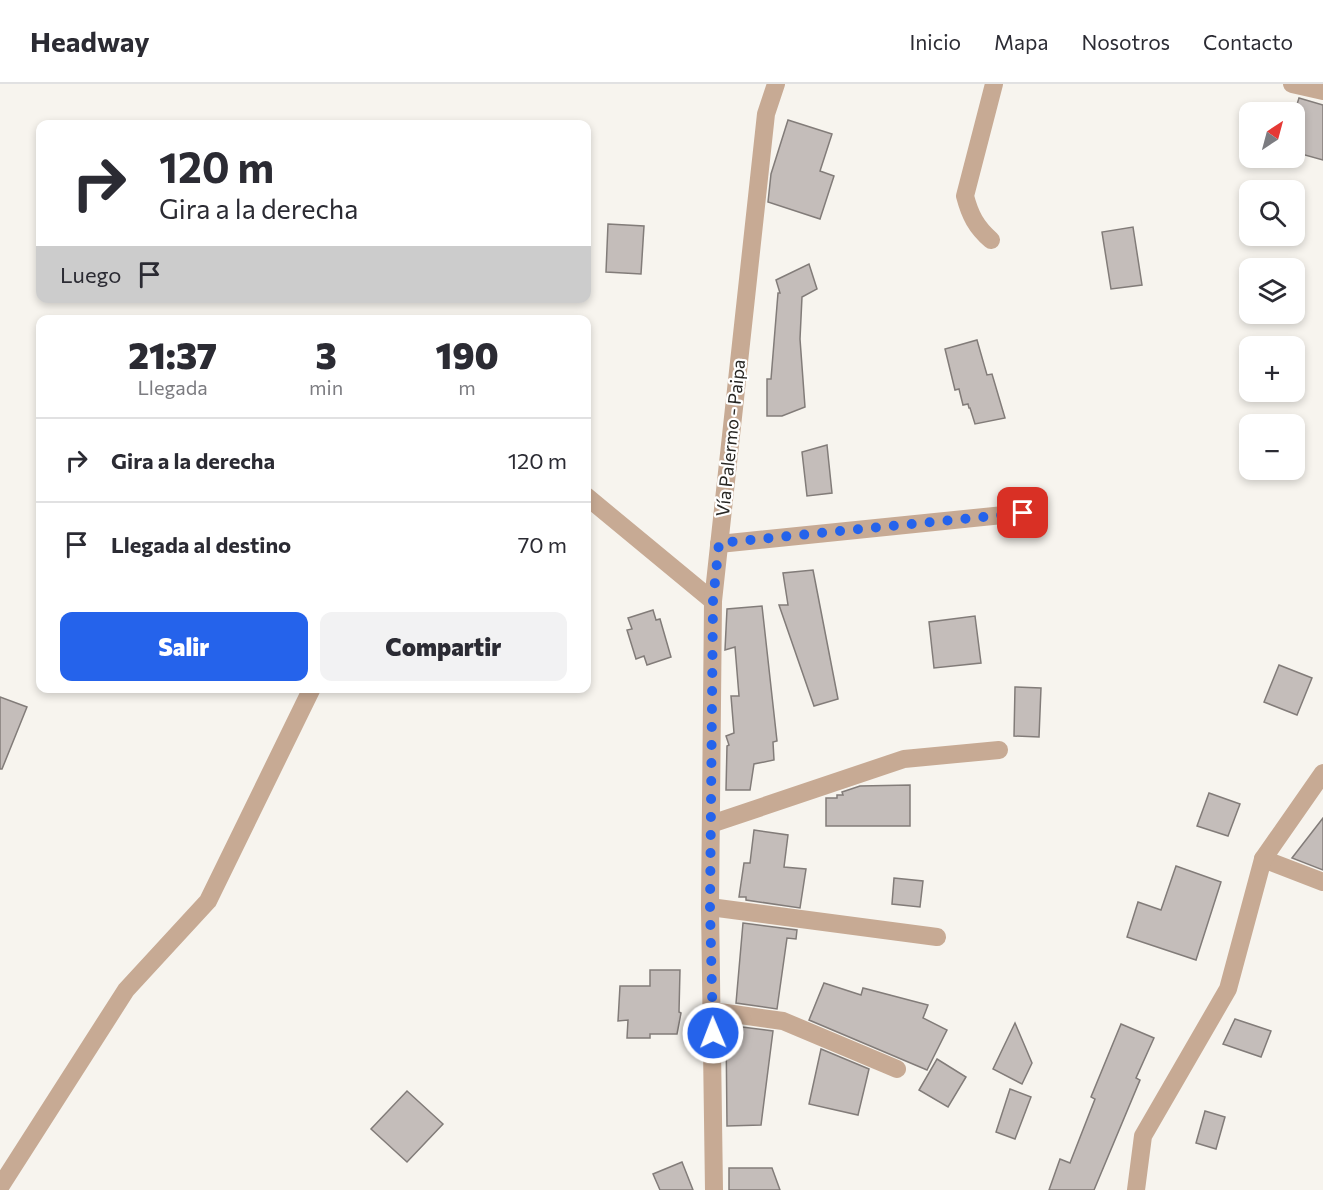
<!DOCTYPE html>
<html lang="es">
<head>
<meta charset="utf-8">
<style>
	:root { --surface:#fff; --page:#f2f2f3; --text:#2b2b33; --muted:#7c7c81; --line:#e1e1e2; --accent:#2563eb }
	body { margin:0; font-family:Commissioner,sans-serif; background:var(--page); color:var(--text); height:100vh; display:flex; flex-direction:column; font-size:22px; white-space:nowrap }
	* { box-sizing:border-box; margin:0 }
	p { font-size:20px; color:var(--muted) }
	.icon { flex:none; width:33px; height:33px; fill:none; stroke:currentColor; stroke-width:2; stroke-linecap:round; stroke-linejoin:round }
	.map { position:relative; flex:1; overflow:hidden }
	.details { position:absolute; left:36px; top:231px; width:555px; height:378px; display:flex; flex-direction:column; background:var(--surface); border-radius:12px; box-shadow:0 3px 9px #0003 }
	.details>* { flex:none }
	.banner { position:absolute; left:36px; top:36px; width:555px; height:183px; border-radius:12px; box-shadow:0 3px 9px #0003; background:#fff; color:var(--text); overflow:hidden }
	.needle { width:39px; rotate:36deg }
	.controls { position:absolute; left:1239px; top:18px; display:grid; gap:12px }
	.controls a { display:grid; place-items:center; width:66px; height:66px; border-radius:12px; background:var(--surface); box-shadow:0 3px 9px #0003; font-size:30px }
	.pin { position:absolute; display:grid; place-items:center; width:51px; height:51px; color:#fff; margin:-26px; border-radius:12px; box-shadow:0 3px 9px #0006 }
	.me { position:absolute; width:66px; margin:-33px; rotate:359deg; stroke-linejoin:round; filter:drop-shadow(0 0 4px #0008) }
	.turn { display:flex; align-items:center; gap:21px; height:126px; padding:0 24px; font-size:27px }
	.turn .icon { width:78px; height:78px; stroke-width:2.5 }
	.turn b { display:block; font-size:42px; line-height:51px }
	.then { display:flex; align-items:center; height:57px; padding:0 24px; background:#0003; gap:12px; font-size:22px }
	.eta { display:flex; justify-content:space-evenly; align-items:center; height:102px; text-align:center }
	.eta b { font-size:36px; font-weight:800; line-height:42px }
	.action { display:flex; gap:12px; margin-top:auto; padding:12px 24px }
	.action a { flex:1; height:69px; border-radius:12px; background:var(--accent); color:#fff; font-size:24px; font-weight:800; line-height:69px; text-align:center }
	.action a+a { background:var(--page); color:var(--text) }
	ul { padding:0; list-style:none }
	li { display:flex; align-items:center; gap:18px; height:84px; padding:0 24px; border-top:2px solid var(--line) }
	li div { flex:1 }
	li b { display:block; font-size:22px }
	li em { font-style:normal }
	header { display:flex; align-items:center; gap:36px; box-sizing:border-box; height:84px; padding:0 30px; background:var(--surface); border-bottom:2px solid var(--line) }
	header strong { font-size:28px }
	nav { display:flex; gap:33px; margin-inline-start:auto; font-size:21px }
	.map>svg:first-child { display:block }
</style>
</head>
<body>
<header>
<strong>Headway</strong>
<nav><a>Inicio</a><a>Mapa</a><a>Nosotros</a><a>Contacto</a></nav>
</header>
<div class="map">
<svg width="1323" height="1106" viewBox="0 0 1323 1106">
	<rect width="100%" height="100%" fill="#f7f4ee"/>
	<g fill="#c4bdba" stroke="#827c79" stroke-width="1.5">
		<polygon points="1299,14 1323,21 1323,76 1294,68 1294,30"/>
		<polygon points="788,36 832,50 820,87 834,92 820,135 768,118 771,90"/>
		<polygon points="608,140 644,142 641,190 606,188"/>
		<polygon points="1133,143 1142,201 1111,205 1102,148"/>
		<polygon points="809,180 817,205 802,213 800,255 805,323 782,332 767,332 767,295 771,295 778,209 780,209 776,196"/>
		<polygon points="977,256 987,291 992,290 1005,334 975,340 970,324 969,324 968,320 963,321 959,305 955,306 945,265"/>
		<polygon points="827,361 832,409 807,412 802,368"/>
		<polygon points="813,486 838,615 814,622 779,521 788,521 783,489"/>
		<polygon points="762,522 777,657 773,658 774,676 754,680 750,706 726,706 727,662 729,661 726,652 734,649 731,612 739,612 735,563 725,566 727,525"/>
		<polygon points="653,526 656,536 660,535 671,573 647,581 644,572 636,575 627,546 632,545 628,534"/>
		<polygon points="975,532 981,579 934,584 929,538"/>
		<polygon points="1279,581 1312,594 1297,631 1264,618"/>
		<polygon points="1015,603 1041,604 1039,653 1014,652"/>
		<polygon points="0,613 27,623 2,685 0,685"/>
		<polygon points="910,701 910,742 826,742 826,714 837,714 837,711 843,711 842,708 860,702"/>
		<polygon points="1209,709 1240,720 1228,752 1197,742"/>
		<polygon points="1323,734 1323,786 1292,774"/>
		<polygon points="754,746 788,751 784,783 806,785 800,824 746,816 746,813 739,813 744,779 750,779"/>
		<polygon points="1176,782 1221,798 1196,876 1127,853 1138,818 1161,826"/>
		<polygon points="894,794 923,797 920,823 892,820"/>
		<polygon points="743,839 797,846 796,855 787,854 777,925 736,919"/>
		<polygon points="650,886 680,886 679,928 681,929 677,950 650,950 650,954 627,954 628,936 618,937 620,902 650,902"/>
		<polygon points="824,899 861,911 863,904 928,921 923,934 947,946 927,986 809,936"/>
		<polygon points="1235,935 1271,947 1261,973 1223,960"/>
		<polygon points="1015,939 1032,979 1022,1000 993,985"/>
		<polygon points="1121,940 1154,954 1136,994 1140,996 1094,1106 1049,1106 1060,1075 1070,1079 1095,1015 1091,1013"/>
		<polygon points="726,941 773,947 761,1041 727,1042"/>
		<polygon points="821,965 869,985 858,1031 809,1020"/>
		<polygon points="937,975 966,993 948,1023 919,1006"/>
		<polygon points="1010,1005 1031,1013 1015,1055 996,1048"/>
		<polygon points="407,1007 443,1040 407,1078 371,1045"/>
		<polygon points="1205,1027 1225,1033 1216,1065 1196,1059"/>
		<polygon points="682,1078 693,1106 660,1106 653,1090"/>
		<polygon points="729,1084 772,1084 780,1106 729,1106"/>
	</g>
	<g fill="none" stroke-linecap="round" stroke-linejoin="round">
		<g stroke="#c7aa94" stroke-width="18">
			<polyline points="1292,0 1323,7"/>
			<path d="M991 156C976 143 970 131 965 112L994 0"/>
			<polyline points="586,412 713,517"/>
			<polyline points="719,460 1023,429"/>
			<polyline points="711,740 904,675 999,666"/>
			<polyline points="1263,775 1323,798"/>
			<polyline points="710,823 937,853"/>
			<polyline points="712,927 783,937 897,985"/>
			<polyline points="0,1103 126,906 208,817 312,604"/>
			<polyline points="714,1106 710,823 713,517 766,30 776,0"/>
			<polyline points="1136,1106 1143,1052 1228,905 1263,775 1323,689"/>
		</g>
	</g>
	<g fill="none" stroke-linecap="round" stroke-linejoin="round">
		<polyline stroke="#2563eb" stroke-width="10" stroke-dasharray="0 18" points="713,949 710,823 713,517 719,459 1023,429"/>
	</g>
	<g text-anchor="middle" stroke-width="4.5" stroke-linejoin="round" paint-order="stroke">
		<g font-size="18" fill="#272623" stroke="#fff">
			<text transform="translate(731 354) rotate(-84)" y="6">Vía Palermo - Paipa</text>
		</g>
	</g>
</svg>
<div class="controls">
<a><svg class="needle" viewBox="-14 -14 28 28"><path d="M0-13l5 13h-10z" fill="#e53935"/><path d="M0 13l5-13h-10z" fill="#7c7c81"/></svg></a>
<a><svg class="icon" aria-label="search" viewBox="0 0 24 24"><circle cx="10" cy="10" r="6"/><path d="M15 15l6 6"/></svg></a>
<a><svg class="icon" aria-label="layers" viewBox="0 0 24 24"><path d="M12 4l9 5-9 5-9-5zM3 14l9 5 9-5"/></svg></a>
<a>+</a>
<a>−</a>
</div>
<div class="pin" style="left:1023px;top:429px;background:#d93025"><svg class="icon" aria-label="arrive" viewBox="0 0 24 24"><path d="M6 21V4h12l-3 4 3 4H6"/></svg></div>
<svg class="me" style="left:713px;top:949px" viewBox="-20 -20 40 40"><circle r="17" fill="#2563eb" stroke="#fff" stroke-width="3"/><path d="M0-11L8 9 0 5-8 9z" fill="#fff"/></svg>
<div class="banner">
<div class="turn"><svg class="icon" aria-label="right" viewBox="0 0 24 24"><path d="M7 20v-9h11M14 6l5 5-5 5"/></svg><div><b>120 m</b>Gira a la derecha</div></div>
<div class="then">Luego<svg class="icon" aria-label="arrive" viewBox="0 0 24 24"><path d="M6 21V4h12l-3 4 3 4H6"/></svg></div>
</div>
<section class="details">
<div class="eta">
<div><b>21:37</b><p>Llegada</p></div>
<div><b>3</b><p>min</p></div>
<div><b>190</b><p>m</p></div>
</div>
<ul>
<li><svg class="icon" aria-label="right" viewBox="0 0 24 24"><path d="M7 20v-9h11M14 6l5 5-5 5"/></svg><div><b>Gira a la derecha</b></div><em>120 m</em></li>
<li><svg class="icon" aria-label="arrive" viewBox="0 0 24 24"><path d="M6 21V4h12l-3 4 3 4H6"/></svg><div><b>Llegada al destino</b></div><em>70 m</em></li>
</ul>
<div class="action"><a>Salir</a><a>Compartir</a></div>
</section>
</div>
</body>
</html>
